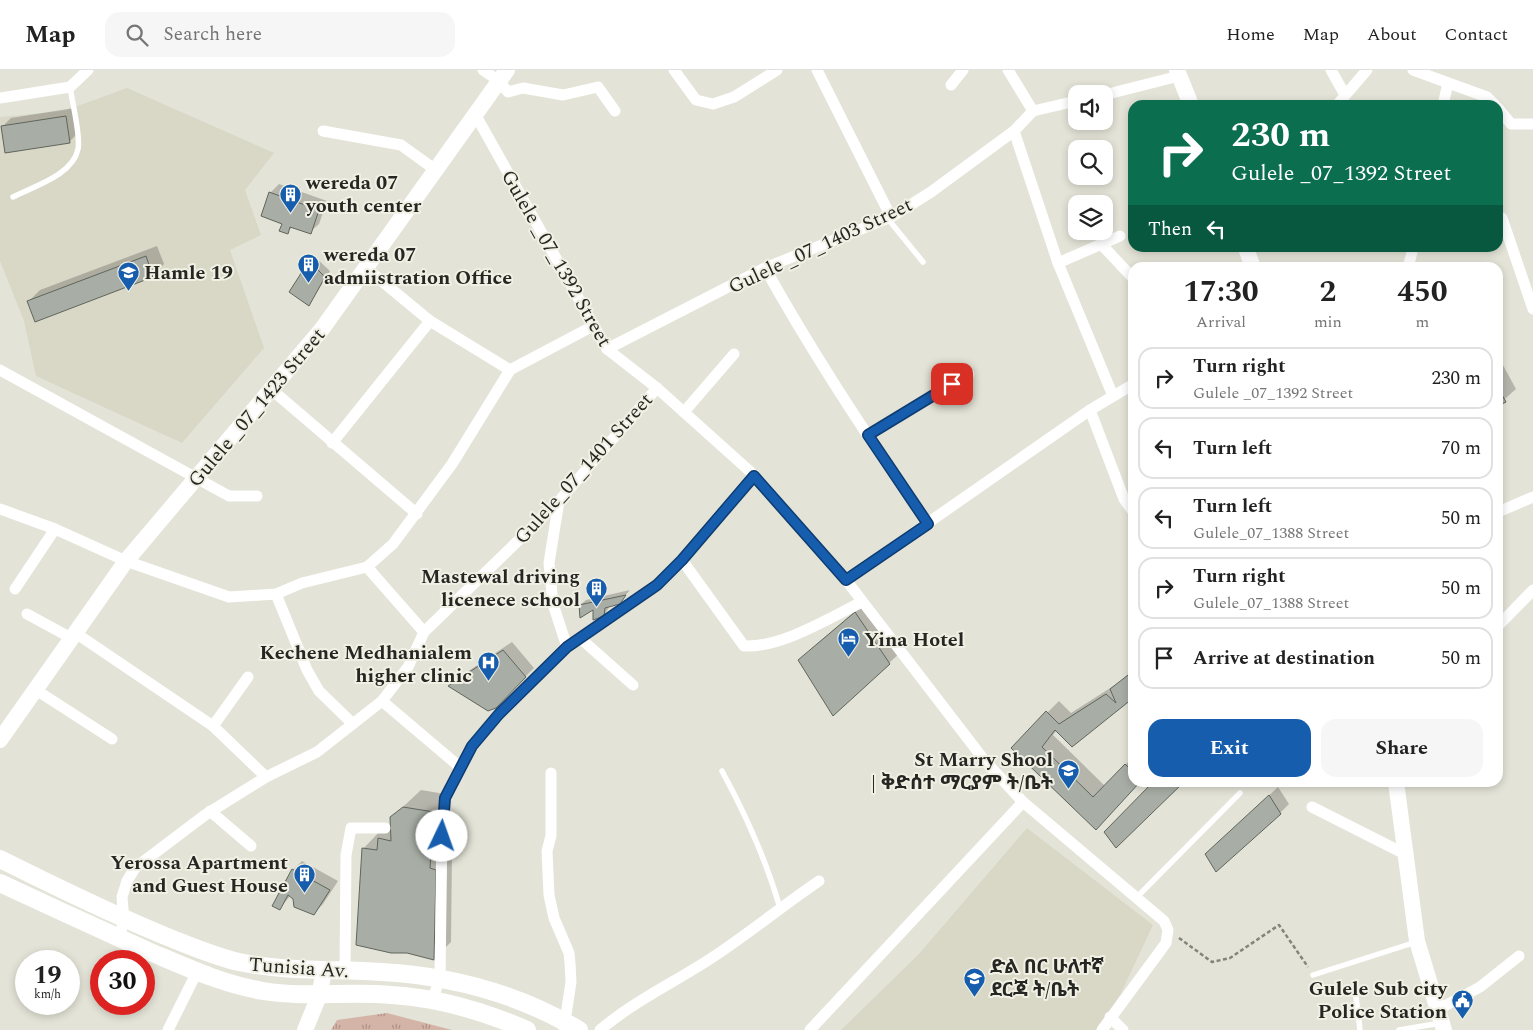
<!DOCTYPE html>
<html lang="en">
<head>
<meta charset="utf-8">
<style>
	:root { --surface:#fff; --page:#f6f6f6; --text:#222; --muted:#767676; --line:#e0e0e0; --accent:#165dad }
	body { margin:0; font-family:Spectral,"Noto Sans Ethiopic",serif; background:var(--page); color:var(--text); height:100vh; display:flex; flex-direction:column; font-size:19px; white-space:nowrap }
	* { box-sizing:border-box; margin:0 }
	p { font-size:16px; color:var(--muted) }
	.icon { flex:none; width:28px; height:28px; fill:none; stroke:currentColor; stroke-width:2; stroke-linecap:round; stroke-linejoin:round }
	.map { position:relative; flex:1; overflow:hidden }
	.drawer { position:absolute; left:1128px; top:192px; width:375px; height:525px; display:flex; flex-direction:column; background:var(--surface); border-radius:15px; box-shadow:0 2px 8px #0003 }
	.drawer>* { flex:none }
	.guide { position:absolute; left:1128px; top:30px; width:375px; height:152px; border-radius:15px; box-shadow:0 2px 8px #0003; background:#0b6e4f; color:#fff; overflow:hidden }
	.buttons { position:absolute; left:1068px; top:15px; display:grid; gap:10px }
	.buttons a { display:grid; place-items:center; width:45px; height:45px; border-radius:10px; background:var(--surface); box-shadow:0 2px 8px #0003; font-size:25px }
	.speed { position:absolute; left:15px; top:880px; display:flex; gap:10px; font-size:25px; font-weight:700; text-align:center }
	.speed>* { display:grid; place-content:center; width:65px; height:65px; border-radius:50%; background:var(--surface); box-shadow:0 2px 8px #0003; line-height:1 }
	.speed small { font-size:12px; font-weight:400 }
	.speed .limit { border:8px solid #d22; background:#fff; color:#111 }
	.pin { position:absolute; display:grid; place-items:center; width:42px; height:42px; color:#fff; margin:-21px; border-radius:10px; box-shadow:0 2px 8px #0006 }
	.me { position:absolute; width:55px; margin:-28px; rotate:3deg; stroke-linejoin:round; filter:drop-shadow(0 0 4px #0008) }
	.turn { display:flex; align-items:center; gap:18px; height:105px; padding:0 20px; font-size:22px }
	.turn .icon { width:65px; height:65px; stroke-width:2.5 }
	.turn b { display:block; font-size:35px; line-height:42px }
	.then { display:flex; align-items:center; height:48px; padding:0 20px; background:#0003; gap:10px; font-size:19px }
	.eta { display:flex; justify-content:space-evenly; align-items:center; height:85px; text-align:center }
	.eta b { font-size:30px; font-weight:700; line-height:35px }
	.cta { display:flex; gap:10px; margin-top:auto; padding:10px 20px }
	.cta a { flex:1; height:58px; border-radius:15px; background:var(--accent); color:#fff; font-size:20px; font-weight:700; line-height:58px; text-align:center }
	.cta a+a { background:var(--page); color:var(--text) }
	ul { padding:0; list-style:none }
	li { display:flex; align-items:center; gap:15px; height:62px; margin:0 10px 8px; padding:0 10px; border:2px solid var(--line); border-radius:15px }
	li div { flex:1 }
	li b { display:block; font-size:19px }
	li em { font-style:normal }
	header { display:flex; align-items:center; gap:30px; box-sizing:border-box; height:70px; padding:0 25px; background:var(--surface); border-bottom:1px solid var(--line) }
	header strong { font-size:24px }
	nav { display:flex; gap:28px; margin-inline-start:auto; font-size:18px }
	.search { width:350px; height:45px; background:var(--page); display:flex; align-items:center; gap:12px; box-sizing:border-box; padding:0 18px; border-radius:15px; color:var(--muted); font-size:19px }
	.map>svg:first-child { display:block }
</style>
</head>
<body>
<header>
<strong>Map</strong>
<div class="search"><svg class="icon" aria-label="search" viewBox="0 0 24 24"><circle cx="10" cy="10" r="6"/><path d="M15 15l6 6"/></svg>Search here</div>
<nav><a>Home</a><a>Map</a><a>About</a><a>Contact</a></nav>
</header>
<div class="map">
<svg width="1533" height="960" viewBox="0 0 1533 960">
	<defs>
		<pattern id="park-tufts" width="24" height="20" patternUnits="userSpaceOnUse" patternTransform="scale(1.25)"><rect width="24" height="20" fill="#d5b4a8"/><path d="M3 7l-1-3M5 7V3M7 7l1-3M15 17l-1-3M17 17v-4M19 17l1-3" fill="none" stroke="#ad9288"/></pattern>
	</defs>
	<rect width="100%" height="100%" fill="#e3e3d7"/>
	<g fill="#d9d7c6">
		<polygon points="127,18 274,83 245,120 261,165 230,180 264,278 182,373 36,306 24,251 0,191 0,47 64,41"/>
		<polygon points="1027,758 1153,855 1120,925 1096,960 841,960 919,884"/>
	</g>
	<polygon fill="url(#park-tufts)" points="387,943 452,960 331,960 337,950"/>
	<g fill="#0003">
		<polygon points="74,38 78,63 69,72 2,57 11,48"/>
		<polygon points="279,114 327,131 319,154 310,162 294,156 287,162 270,123"/>
		<polygon points="157,176 164,194 153,206 35,250 28,232 40,220"/>
		<polygon points="315,187 330,201 309,235 310,192"/>
		<polygon points="1498,286 1516,319 1498,335"/>
		<polygon points="630,520 619,533 610,536 604,545 595,538 580,535 586,530"/>
		<polygon points="867,531 901,582 889,593 811,579"/>
		<polygon points="512,572 534,598 495,637 450,616 458,608"/>
		<polygon points="1132,601 1132,628 1072,675 1057,660 1053,665 1105,716 1132,688 1132,712 1107,747 1012,678 1059,631 1071,643 1118,613"/>
		<polygon points="1278,717 1289,734 1280,743 1215,776"/>
		<polygon points="421,720 451,725 447,781 452,783 451,872 434,889 363,779 380,761 386,762 391,756 391,748"/>
		<polygon points="302,791 338,811 323,834 314,843 291,825 280,838 274,835 293,800"/>
	</g>
	<g fill="#a8aea5" stroke="#60665d">
		<polygon points="66,46 70,73 5,83 1,56"/>
		<polygon points="269,122 319,140 311,164 290,157 288,164 279,161 282,154 261,146"/>
		<polygon points="146,186 153,207 35,252 27,231"/>
		<polygon points="309,191 325,207 309,236 289,222"/>
		<polygon points="1498,318 1506,332 1498,336"/>
		<polygon points="626,525 620,534 605,538 604,546 593,550 593,540 580,548 579,535"/>
		<polygon points="855,542 890,594 833,646 798,590"/>
		<polygon points="503,580 526,607 496,638 488,641 448,616"/>
		<polygon points="1132,602 1132,629 1072,677 1055,660 1042,677 1093,727 1125,694 1132,701 1132,712 1140,712 1096,760 1011,678 1046,641 1059,654 1106,624 1116,633 1110,619"/>
		<polygon points="1153,712 1184,712 1116,778 1104,762"/>
		<polygon points="1269,725 1281,744 1216,802 1205,784"/>
		<polygon points="403,737 434,742 430,798 436,800 434,890 407,883 391,883 356,875 362,778 377,780 378,768 391,771 390,747"/>
		<polygon points="292,799 330,820 314,845 294,837 293,829 288,825 280,840 272,836"/>
	</g>
	<g fill="none" stroke-linecap="round" stroke-linejoin="round">
		<polyline stroke="#84847c" stroke-width="2.5" stroke-dasharray="4 2.5" stroke-linecap="butt" points="1179,868 1212,892 1230,888 1279,855 1308,897"/>
		<g stroke="#fff" stroke-width="5.5">
			<path d="M13 127C34 116 73 105 78 79 81 67 72 31 70 17"/>
			<polyline points="888,149 923,192"/>
			<path d="M722 701C746 745 766 790 780 838"/>
			<polyline points="1136,828 1240,723"/>
			<polyline points="1313,905 1416,872"/>
			<polyline points="1356,927 1360,960"/>
			<polyline points="1399,960 1441,953"/>
		</g>
		<g stroke="#fff" stroke-width="11">
			<polyline points="483,0 499,11 508,22 523,18 563,25 598,17 615,41"/>
			<polyline points="674,0 696,30 713,34 734,27 777,0"/>
			<polyline points="817,0 891,147"/>
			<polyline points="1008,0 1033,41"/>
			<polyline points="1331,0 1345,25"/>
			<polyline points="1413,0 1487,27 1495,35"/>
			<polyline points="951,15 963,0"/>
			<polyline points="1104,25 1179,6"/>
			<polyline points="0,28 70,17 88,0"/>
			<polyline points="1337,35 1367,0"/>
			<polyline points="1443,35 1448,13"/>
			<polyline points="1498,38 1511,54 1533,54"/>
			<polyline points="475,44 607,279 657,318 754,405 846,510 985,691 1023,732 1164,851 1168,860 1166,873 1102,960"/>
			<polyline points="323,61 401,75 437,101"/>
			<polyline points="1014,61 1058,193 1113,326"/>
			<polyline points="1502,148 1533,239"/>
			<polyline points="1102,175 1132,207"/>
			<polyline points="1058,193 1120,166"/>
			<polyline points="366,198 430,251 510,300"/>
			<path d="M765 198C814 286 870 371 928 454"/>
			<polyline points="1408,198 1413,178"/>
			<polyline points="607,279 765,198 891,147 931,122 1014,61 1033,41 1076,31"/>
			<polyline points="0,300 229,426 257,426"/>
			<polyline points="510,300 593,256"/>
			<polyline points="272,320 417,444"/>
			<polyline points="1090,340 1124,429 1132,440"/>
			<polyline points="684,342 734,284"/>
			<polyline points="868,365 969,304"/>
			<polyline points="332,373 430,251"/>
			<polyline points="559,431 549,493 553,534 567,577"/>
			<polyline points="0,439 55,459 126,491 229,527 276,524 302,513 367,497 393,474 452,394 510,300"/>
			<polyline points="1498,442 1533,427"/>
			<path d="M682 490 744 576C781 578 829 548 862 532"/>
			<polyline points="367,497 424,562"/>
			<polyline points="846,510 1090,340 1132,315"/>
			<polyline points="15,519 55,459"/>
			<polyline points="276,524 307,600 319,621 353,654"/>
			<polyline points="27,544 73,569"/>
			<polyline points="1498,556 1533,520"/>
			<polyline points="77,564 213,656 266,707"/>
			<polyline points="580,568 633,615"/>
			<polyline points="36,620 112,669"/>
			<polyline points="382,631 461,698"/>
			<polyline points="213,656 248,607"/>
			<polyline points="551,703 551,766 547,781 549,825 554,848 569,883 570,893 571,912 564,958"/>
			<polyline points="1312,737 1405,784"/>
			<polyline points="210,741 251,776"/>
			<polyline points="119,868 124,850 122,827 127,811 135,798 205,745 266,707 317,682 382,631 408,597 424,562 559,431 657,318"/>
			<polyline points="345,900 346,785 351,758 385,758"/>
			<polyline points="433,929 440,907 442,755 445,728 472,676 499,644 567,577 657,515 682,490 754,405"/>
			<polyline points="1437,940 1480,917 1519,886"/>
			<polyline points="1110,947 1123,960"/>
			<polyline points="168,960 197,902"/>
			<path d="M600 960C633 932 673 913 710 889 747 865 782 836 819 811"/>
			<polyline points="810,960 1023,732"/>
		</g>
		<g stroke="#fff" stroke-width="16">
			<polyline points="1177,0 1191,35"/>
			<polyline points="1246,178 1253,198"/>
			<polyline points="0,670 126,491 322,259 507,0"/>
			<polyline points="1396,712 1417,871 1444,960"/>
			<polyline points="305,960 319,926 324,901"/>
		</g>
		<g stroke="#fff" stroke-width="18">
			<path d="M0 789C58 818 115 846 175 870 196 878 217 887 239 892 286 902 334 899 382 902 452 906 519 924 579 960"/>
			<path d="M0 813C49 836 99 859 148 881 186 897 222 914 263 921 307 928 348 921 392 925 439 928 483 941 527 960"/>
		</g>
	</g>
	<g fill="none" stroke-linecap="round" stroke-linejoin="round">
		<defs>
			<polyline id="route" points="442,766 445,728 472,676 499,644 567,577 657,515 682,490 754,406 846,510 928,454 868,365 952,314"/>
		</defs>
		<use href="#route" stroke="#0e3c70" stroke-width="12"/>
		<use href="#route" stroke="#165dad" stroke-width="9"/>
	</g>
	<defs>
		<symbol id="building-pin" viewBox="-11 -11 22 30"><path d="M0 17L-7.5 6A9.5 9.5 0 1 1 7.5 6Z" fill="#165dad" stroke="#f1f0e4"/><path d="M-4-6H4V6H1V3H-1V6H-4ZM-2.5-4.3h1.7v1.8h-1.7ZM.8-4.3h1.7v1.8H.8ZM-2.5-1h1.7V.8h-1.7ZM.8-1h1.7V.8H.8Z" fill="#fff"/></symbol>
		<symbol id="school-pin" viewBox="-11 -11 22 30"><path d="M0 17L-7.5 6A9.5 9.5 0 1 1 7.5 6Z" fill="#165dad" stroke="#f1f0e4"/><path d="M0-5L7-2L0 1L-7-2ZM-4 1L0 2.5L4 1V4Q0 6-4 4Z" fill="#fff"/></symbol>
		<symbol id="hotel-pin" viewBox="-11 -11 22 30"><path d="M0 17L-7.5 6A9.5 9.5 0 1 1 7.5 6Z" fill="#165dad" stroke="#f1f0e4"/><path d="M-6-4.5h1.5V1H6V5H4.5V3h-9V5H-6ZM-4 0a1.8 1.8 0 1 1 3.6 0ZM.5 0V-2.5h3Q6-2.5 6 0Z" fill="#fff"/></symbol>
		<symbol id="hospital-pin" viewBox="-11 -11 22 30"><path d="M0 17L-7.5 6A9.5 9.5 0 1 1 7.5 6Z" fill="#165dad" stroke="#f1f0e4"/><path d="M-5-5h3v3.5h4V-5h3V5h-3V1.5h-4V5h-3Z" fill="#fff"/></symbol>
		<symbol id="civic-pin" viewBox="-11 -11 22 30"><path d="M0 17L-7.5 6A9.5 9.5 0 1 1 7.5 6Z" fill="#165dad" stroke="#f1f0e4"/><path d="M-.6-6.5H3V-4.5H.6V-3L4-1V1h2V6H-6V1h2V-1L-.6-3ZM-1.2 2.5V6h2.4V2.5Z" fill="#fff"/></symbol>
	</defs>
	<g fill-rule="evenodd">
		<use href="#building-pin" x="278" y="112" width="25" height="34"/>
		<use href="#building-pin" x="296" y="182" width="25" height="34"/>
		<use href="#school-pin" x="116" y="190" width="25" height="34"/>
		<use href="#building-pin" x="584" y="506" width="25" height="34"/>
		<use href="#hotel-pin" x="836" y="556" width="25" height="34"/>
		<use href="#hospital-pin" x="476" y="580" width="25" height="34"/>
		<use href="#school-pin" x="1056" y="688" width="25" height="34"/>
		<use href="#building-pin" x="292" y="792" width="25" height="34"/>
		<use href="#school-pin" x="962" y="896" width="25" height="34"/>
		<use href="#civic-pin" x="1450" y="918" width="25" height="34"/>
	</g>
	<g text-anchor="middle" stroke-width="4" stroke-linejoin="round" paint-order="stroke">
		<g font-size="20" font-weight="bold" fill="#262622" stroke="#f1f0e4" text-anchor="start">
			<text x="306" y="119">wereda 07<tspan x="306" dy="23">youth center</tspan></text>
			<text x="324" y="191">wereda 07<tspan x="324" dy="23">admiistration Office</tspan></text>
			<text x="144" y="209">Hamle 19</text>
			<text x="580" y="513" text-anchor="end">Mastewal driving<tspan x="580" dy="23">licenece school</tspan></text>
			<text x="864" y="576">Yina Hotel</text>
			<text x="472" y="589" text-anchor="end">Kechene Medhanialem<tspan x="472" dy="23">higher clinic</tspan></text>
			<text x="1053" y="696" text-anchor="end">St Marry Shool<tspan x="1053" dy="23">| ቅድሰተ ማርያም ት/ቤት</tspan></text>
			<text x="288" y="799" text-anchor="end">Yerossa Apartment<tspan x="288" dy="23">and Guest House</tspan></text>
			<text x="990" y="903">ድል በር ሁለተኛ<tspan x="990" dy="23">ደርጃ ት/ቤት</tspan></text>
			<text x="1447" y="925" text-anchor="end">Gulele Sub city<tspan x="1447" dy="23">Police Station</tspan></text>
		</g>
		<g font-size="20" fill="#262622" stroke="#f1f0e4">
			<text transform="translate(820 175) rotate(-25)" y="7">Gulele _07_1403 Street</text>
			<text transform="translate(557 188) rotate(60)" y="7">Gulele _07_1392 Street</text>
			<text transform="translate(256 337) rotate(-50)" y="7">Gulele _07_1423 Street</text>
			<text transform="translate(583 398) rotate(-48)" y="7">Gulele_07_1401 Street</text>
			<text transform="translate(299 897) rotate(4)" y="7">Tunisia Av.</text>
		</g>
	</g>
</svg>
<div class="buttons">
<a><svg class="icon" aria-label="sound" viewBox="0 0 24 24"><path d="M4 9h4l5-4v14l-5-4H4zM17 9q2 3 0 6"/></svg></a>
<a><svg class="icon" aria-label="search" viewBox="0 0 24 24"><circle cx="10" cy="10" r="6"/><path d="M15 15l6 6"/></svg></a>
<a><svg class="icon" aria-label="layers" viewBox="0 0 24 24"><path d="M12 4l9 5-9 5-9-5zM3 14l9 5 9-5"/></svg></a>
</div>
<div class="speed"><div>19<small>km/h</small></div><div class="limit">30</div></div>
<div class="pin" style="left:952px;top:314px;background:#d93025"><svg class="icon" aria-label="arrive" viewBox="0 0 24 24"><path d="M6 21V4h12l-3 4 3 4H6"/></svg></div>
<svg class="me" style="left:442px;top:766px" viewBox="-20 -20 40 40"><circle r="19" fill="#fff"/><path d="M0-13L10 11 0 6-10 11z" fill="#165dad"/></svg>
<div class="guide">
<div class="turn"><svg class="icon" aria-label="right" viewBox="0 0 24 24"><path d="M7 20v-9h11M14 6l5 5-5 5"/></svg><div><b>230 m</b>Gulele _07_1392 Street</div></div>
<div class="then">Then<svg class="icon" aria-label="left" viewBox="0 0 24 24"><path d="M17 20v-9H6M10 6l-5 5 5 5"/></svg></div>
</div>
<section class="drawer">
<div class="eta">
<div><b>17:30</b><p>Arrival</p></div>
<div><b>2</b><p>min</p></div>
<div><b>450</b><p>m</p></div>
</div>
<ul>
<li><svg class="icon" aria-label="right" viewBox="0 0 24 24"><path d="M7 20v-9h11M14 6l5 5-5 5"/></svg><div><b>Turn right</b><p>Gulele _07_1392 Street</p></div><em>230 m</em></li>
<li><svg class="icon" aria-label="left" viewBox="0 0 24 24"><path d="M17 20v-9H6M10 6l-5 5 5 5"/></svg><div><b>Turn left</b></div><em>70 m</em></li>
<li><svg class="icon" aria-label="left" viewBox="0 0 24 24"><path d="M17 20v-9H6M10 6l-5 5 5 5"/></svg><div><b>Turn left</b><p>Gulele_07_1388 Street</p></div><em>50 m</em></li>
<li><svg class="icon" aria-label="right" viewBox="0 0 24 24"><path d="M7 20v-9h11M14 6l5 5-5 5"/></svg><div><b>Turn right</b><p>Gulele_07_1388 Street</p></div><em>50 m</em></li>
<li><svg class="icon" aria-label="arrive" viewBox="0 0 24 24"><path d="M6 21V4h12l-3 4 3 4H6"/></svg><div><b>Arrive at destination</b></div><em>50 m</em></li>
</ul>
<div class="cta"><a>Exit</a><a>Share</a></div>
</section>
</div>
</body>
</html>
